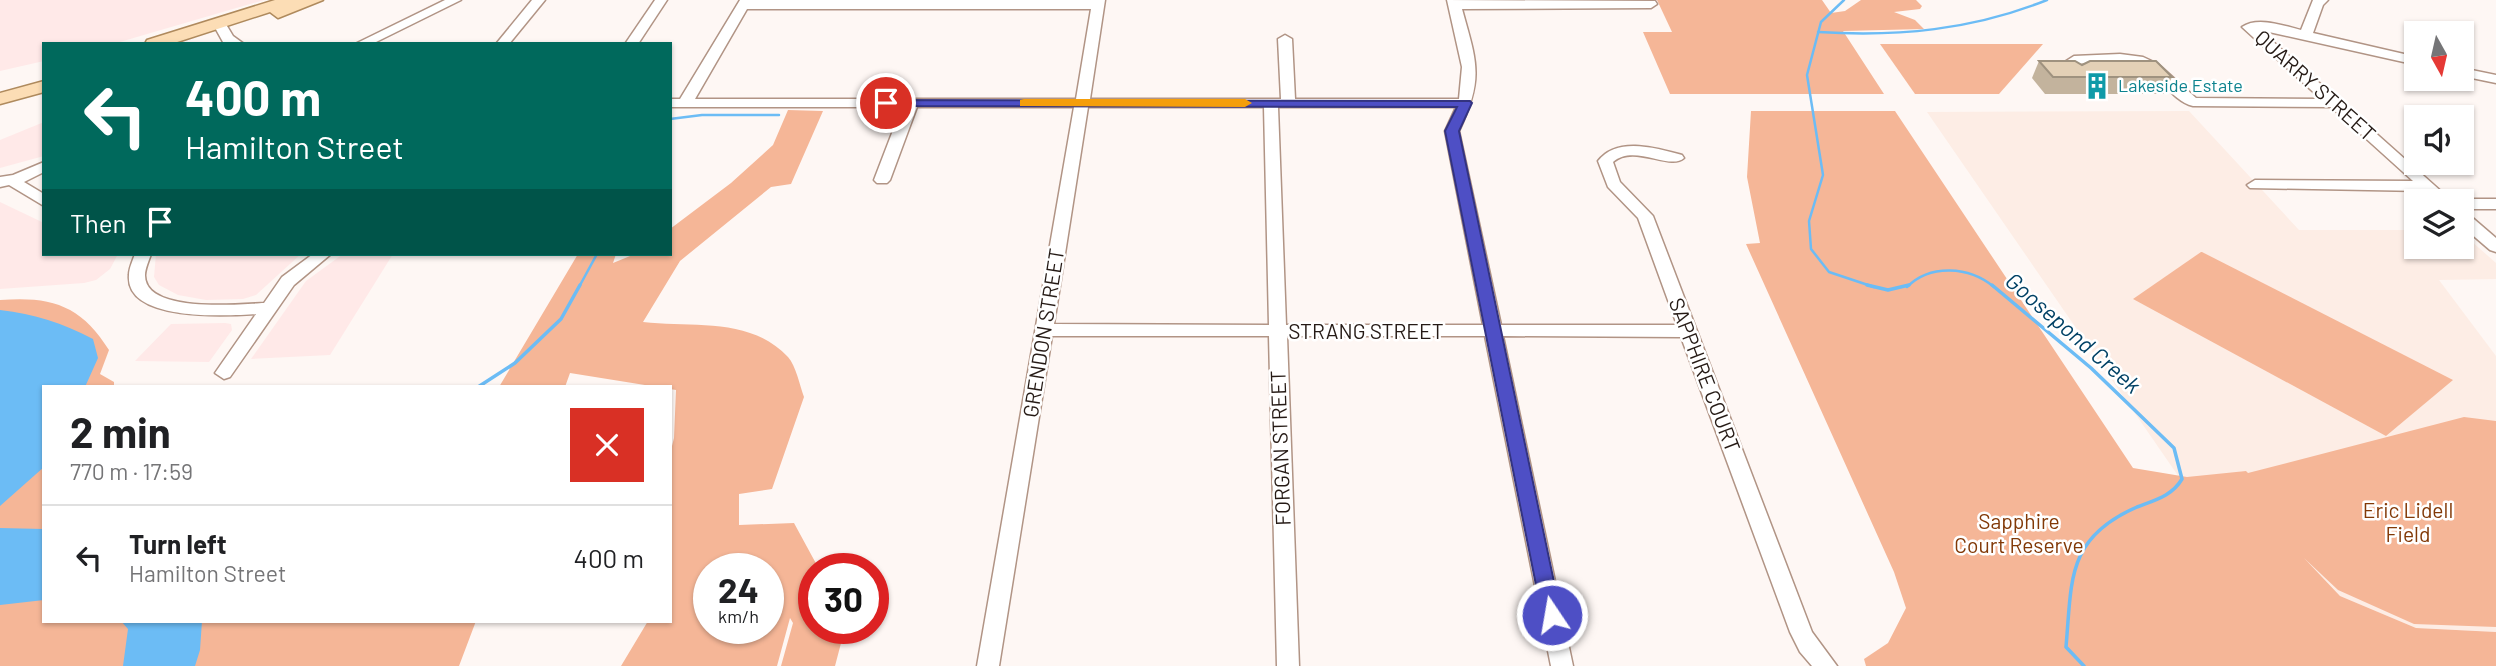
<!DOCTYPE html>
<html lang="en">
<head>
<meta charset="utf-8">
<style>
	:root { --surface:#fff; --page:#f6f6f6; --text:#202124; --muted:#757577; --line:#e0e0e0 }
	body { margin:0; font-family:Barlow,sans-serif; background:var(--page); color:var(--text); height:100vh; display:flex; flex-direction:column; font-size:26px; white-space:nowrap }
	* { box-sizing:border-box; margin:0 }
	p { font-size:23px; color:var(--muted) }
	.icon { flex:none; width:38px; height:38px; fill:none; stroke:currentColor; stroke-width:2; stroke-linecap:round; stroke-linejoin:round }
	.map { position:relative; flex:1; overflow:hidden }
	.drawer { position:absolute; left:42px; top:385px; width:630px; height:238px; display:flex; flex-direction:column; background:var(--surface); border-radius:0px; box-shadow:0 2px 5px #0004 }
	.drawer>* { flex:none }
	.guide { position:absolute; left:42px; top:42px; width:630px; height:214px; border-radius:0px; box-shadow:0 2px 5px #0004; background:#00695c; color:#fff; overflow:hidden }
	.needle { width:46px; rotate:172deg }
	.fabs { position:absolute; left:2404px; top:21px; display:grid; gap:14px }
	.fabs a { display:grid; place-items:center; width:70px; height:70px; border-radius:0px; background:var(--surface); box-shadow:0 2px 5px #0004; font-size:35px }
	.speed { position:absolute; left:693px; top:553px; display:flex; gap:14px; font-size:35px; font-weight:700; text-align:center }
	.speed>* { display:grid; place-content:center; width:91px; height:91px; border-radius:50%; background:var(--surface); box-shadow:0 2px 5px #0004; line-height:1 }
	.speed small { font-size:18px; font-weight:400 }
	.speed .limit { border:10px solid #d22; background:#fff; color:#111 }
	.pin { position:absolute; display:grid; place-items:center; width:60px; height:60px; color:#fff; margin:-30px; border:4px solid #fff; border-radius:50%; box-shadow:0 2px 7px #0007 }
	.me { position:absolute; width:77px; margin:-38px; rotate:348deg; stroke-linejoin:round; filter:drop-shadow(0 0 5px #0008) }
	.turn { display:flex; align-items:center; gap:24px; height:147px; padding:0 28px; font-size:32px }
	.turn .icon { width:91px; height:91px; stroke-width:2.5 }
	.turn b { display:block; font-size:49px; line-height:60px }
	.then { display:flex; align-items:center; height:66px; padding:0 28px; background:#0003; gap:14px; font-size:26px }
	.round { display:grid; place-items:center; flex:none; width:74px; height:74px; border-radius:0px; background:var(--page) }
	.headline { display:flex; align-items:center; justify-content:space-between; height:119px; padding:0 28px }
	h1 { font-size:42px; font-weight:700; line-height:52px }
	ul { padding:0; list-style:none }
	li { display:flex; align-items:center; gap:21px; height:105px; padding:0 28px; border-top:2px solid var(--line) }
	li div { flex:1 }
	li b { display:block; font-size:26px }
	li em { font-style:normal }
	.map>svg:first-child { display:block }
</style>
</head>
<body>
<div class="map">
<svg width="2496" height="666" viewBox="0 0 2496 666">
	<rect width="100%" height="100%" fill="#fef7f4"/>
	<polygon fill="#fdede5" points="2189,111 2299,230 2417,230 2417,247 2462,247 2462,233 2496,263 2496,279 2439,280 2496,356 2496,632 2416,628 2340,596 2280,533 2246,471 2181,480 1927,112"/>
	<g fill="#ffe9e8">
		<polygon points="0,0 264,0 113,44 44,44 44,61 0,71"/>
		<polygon points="44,122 44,156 0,168 0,140"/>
		<polygon points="0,202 44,223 44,254 118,254 110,269 96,280 84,283 0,289"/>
		<polygon points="156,254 301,254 256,295 243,299 206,300 178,295 159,285 154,277"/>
		<polygon points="343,254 393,254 330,355 251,359 306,281"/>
		<polygon points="225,323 231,324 232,330 209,362 135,361 171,324"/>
	</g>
	<g fill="#f5b697" fill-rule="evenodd">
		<polygon points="1657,0 1822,0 1831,13 1845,11 1861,0 1916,0 1922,6 1920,9 1894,12 1915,20 1924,29 1843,31 1884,94 1670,94 1643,32 1672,32"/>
		<polygon points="1880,44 2043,44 1999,94 1915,94"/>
		<path d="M788 110 823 111 791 184 771 187 680 261 643 322C693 328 749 316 788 357 796 366 800 386 804 397L772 489 739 494V525L794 523 819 569H814V628H845L835 666H781L793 623 790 618 777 666H621L648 621H670V454L674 438 676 390 570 373 565 387H499L578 254H616L613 263 635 254H670V229L731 183 773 145ZM709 569H768V628H709Z"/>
		<polygon points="1751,111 1895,111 2133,468 2187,477 2246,471 2248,473 2464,417 2496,421 2496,627 2414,624 2338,590 2304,558 2340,596 2416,628 2496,632 2496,666 1866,666 1864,659 1888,643 1906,608 1894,572 1746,244 1760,243 1747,177"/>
		<polygon points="2201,252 2202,252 2453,380 2386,436 2133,299"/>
		<path d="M0 300C51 296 81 305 109 350L100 374 114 382V387H44V621H476L459 666H0Z"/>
	</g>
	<g fill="#6cbcf5">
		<path d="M0 310C35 314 62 323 93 339L98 358 85 387H44V467L0 506Z"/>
		<polygon points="0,528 44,529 44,600 0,605"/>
		<polygon points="121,621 202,621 200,650 195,666 123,666 128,629"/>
	</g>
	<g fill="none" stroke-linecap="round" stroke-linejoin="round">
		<g stroke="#6cbcf5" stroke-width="2.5">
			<polyline points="1844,0 1821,22 1807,75 1823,175 1809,221 1811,249 1829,272 1874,287"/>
			<path d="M1818 32C1898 37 1972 30 2047 0"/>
			<polyline points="670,119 702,115 779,115"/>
			<polyline points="579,287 597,254"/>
			<path d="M1907 287C1930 264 1969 266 1994 287"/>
		</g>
		<g stroke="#6cbcf5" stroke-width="3.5">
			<polyline points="1867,285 1888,290 1909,285"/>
			<path d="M1992 285 2091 368 2174 448 2182 479C2172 496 2155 500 2137 507 2066 538 2072 580 2066 647L2084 666"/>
			<polyline points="478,387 515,363 561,319 580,285"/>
		</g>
		<defs>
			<g id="minor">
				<polygon points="445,0 461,0 372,44 355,44"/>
				<polygon points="532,0 545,0 509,44 496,44"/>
				<polygon points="655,0 667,0 638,44 625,44"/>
				<path d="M740 0H1105L1090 99H1281L1278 39 1285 35 1292 39 1295 99H1459L1462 67 1447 0 1655 1 1657 4 1651 8 1462 9C1477 63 1484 78 1459 131L1501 325H1677L1638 218 1608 187 1598 161C1617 136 1656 148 1682 155L1684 158C1670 171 1634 143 1613 162L1620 182 1653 216 1812 632 1837 666H1812L1800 652 1790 632 1681 337 1503 336 1573 666H1551L1485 336H1287L1299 666H1277L1269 336H1052L999 666H977L1074 107H917L890 180 887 183H877L874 180 902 107H670V99H680ZM747 9H1091L1076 99H695ZM1088 107H1264L1269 325 1054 324ZM1278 107H1456L1445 131 1483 325H1286Z"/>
				<path d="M2313 0H2328L2323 5 2313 33 2417 57V65L2260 30 2452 201H2435L2423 191 2250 188 2247 185 2255 180 2413 181 2331 107 2193 106C2170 100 2161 74 2140 65 2121 58 2097 63 2077 64L2082 75 2075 79 2070 78 2063 63 2074 56 2120 54 2143 57 2158 64 2196 98 2321 99 2242 27C2258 16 2284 26 2301 30Z"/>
				<polygon points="219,20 224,21 233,36 244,44 223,42 213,24"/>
				<polygon points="2462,68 2496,75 2496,83 2462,76"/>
				<polygon points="44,162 44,172 24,182 44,194 44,206 9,185 0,187 0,177 13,175"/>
				<polygon points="2462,199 2496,199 2496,209 2462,209 2462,201 2456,201"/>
				<polygon points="2462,212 2468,214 2496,238 2496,252 2490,250 2462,226"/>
				<path d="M135 254H151C149 260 145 269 145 275 144 314 240 304 264 303L282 277 313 254H331L294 285 230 377 224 379 215 373 256 314C227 316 125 322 129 275 129 268 133 260 135 254Z"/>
			</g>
			<g id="major">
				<polygon points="275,0 323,0 278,18 270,12 171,44 145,44 147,40"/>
				<polygon points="44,81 44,92 0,104 0,93"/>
			</g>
		</defs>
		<use href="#minor" stroke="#b19485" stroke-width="3"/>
		<use href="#major" stroke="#af8a5d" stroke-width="3"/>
		<use href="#minor" fill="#fff" fill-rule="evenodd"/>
		<use href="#major" fill="#fcddb5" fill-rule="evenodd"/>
	</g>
	<polygon fill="#c3b39d" points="2039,61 2082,65 2172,77 2164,94 2045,94 2032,78"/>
	<polygon fill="#e3d0b6" stroke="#9f927f" stroke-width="2" points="2039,61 2075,61 2082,65 2090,61 2156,61 2172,77 2053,77"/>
	<polygon fill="#4e4fc5" stroke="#333380" stroke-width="2" points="881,100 1470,101 1472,103 1459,131 1561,615 1559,620 1545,620 1542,615 1445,131 1457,107 886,106 881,105"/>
	<polygon fill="#f59e0b" points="1024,99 1245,99 1252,103 1245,107 1020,106 1020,100"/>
	<defs>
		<symbol id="building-bare" viewBox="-9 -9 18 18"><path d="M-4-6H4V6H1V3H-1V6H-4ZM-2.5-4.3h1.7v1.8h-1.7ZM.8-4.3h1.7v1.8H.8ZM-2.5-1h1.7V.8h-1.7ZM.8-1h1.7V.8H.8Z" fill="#0f9aa8" stroke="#fff" stroke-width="2.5" paint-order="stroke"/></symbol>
	</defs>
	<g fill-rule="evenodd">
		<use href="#building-bare" x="2078" y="67" width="38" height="38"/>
	</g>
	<g text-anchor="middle" stroke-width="5" stroke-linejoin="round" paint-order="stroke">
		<g font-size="18" fill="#0d838f" stroke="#fff" text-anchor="start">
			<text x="2118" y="92">Lakeside Estate</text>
		</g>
		<g font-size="21" fill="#251a15" stroke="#fff">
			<text transform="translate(2315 86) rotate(42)" y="7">QUARRY STREET</text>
			<text x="1366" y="339">STRANG STREET</text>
			<text transform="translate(1044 333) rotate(-81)" y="7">GRENDON STREET</text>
			<text transform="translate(1704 375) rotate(69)" y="7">SAPPHIRE COURT</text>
			<text transform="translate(1281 448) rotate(-92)" y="7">FORGAN STREET</text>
		</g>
		<g font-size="21" fill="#823907" stroke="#fff">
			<text x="2408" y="518">Eric Lidell<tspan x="2408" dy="24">Field</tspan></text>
			<text x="2019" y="529">Sapphire<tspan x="2019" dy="24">Court Reserve</tspan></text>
		</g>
		<g font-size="23" font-style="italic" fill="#004165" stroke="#fff">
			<text transform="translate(2073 333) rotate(41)" y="8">Goosepond Creek</text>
		</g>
	</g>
</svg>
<div class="fabs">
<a><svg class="needle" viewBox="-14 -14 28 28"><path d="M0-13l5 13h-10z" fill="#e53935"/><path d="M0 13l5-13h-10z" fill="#757577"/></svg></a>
<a><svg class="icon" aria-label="sound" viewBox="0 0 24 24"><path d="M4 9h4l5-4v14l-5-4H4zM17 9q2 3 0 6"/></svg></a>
<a><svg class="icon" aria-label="layers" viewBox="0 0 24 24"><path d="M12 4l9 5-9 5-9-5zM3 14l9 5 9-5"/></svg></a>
</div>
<div class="speed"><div>24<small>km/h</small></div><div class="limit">30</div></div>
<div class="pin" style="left:886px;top:103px;background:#d93025"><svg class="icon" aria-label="arrive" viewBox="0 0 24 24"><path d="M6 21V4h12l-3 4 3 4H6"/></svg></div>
<svg class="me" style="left:1552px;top:615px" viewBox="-20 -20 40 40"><circle r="17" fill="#4e4fc5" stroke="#fff" stroke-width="3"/><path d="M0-11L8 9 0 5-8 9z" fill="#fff"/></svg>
<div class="guide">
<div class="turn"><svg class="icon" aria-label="left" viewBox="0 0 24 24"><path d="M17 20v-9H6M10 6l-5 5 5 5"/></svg><div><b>400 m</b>Hamilton Street</div></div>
<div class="then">Then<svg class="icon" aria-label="arrive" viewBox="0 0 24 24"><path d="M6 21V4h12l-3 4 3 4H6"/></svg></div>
</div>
<section class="drawer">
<div class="headline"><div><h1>2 min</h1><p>770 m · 17:59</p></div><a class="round" style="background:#d93025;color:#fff"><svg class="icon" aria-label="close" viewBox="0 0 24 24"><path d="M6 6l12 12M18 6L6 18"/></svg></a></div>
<ul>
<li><svg class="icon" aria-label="left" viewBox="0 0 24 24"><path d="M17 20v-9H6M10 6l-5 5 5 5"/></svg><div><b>Turn left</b><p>Hamilton Street</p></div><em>400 m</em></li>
</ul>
</section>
</div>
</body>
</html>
